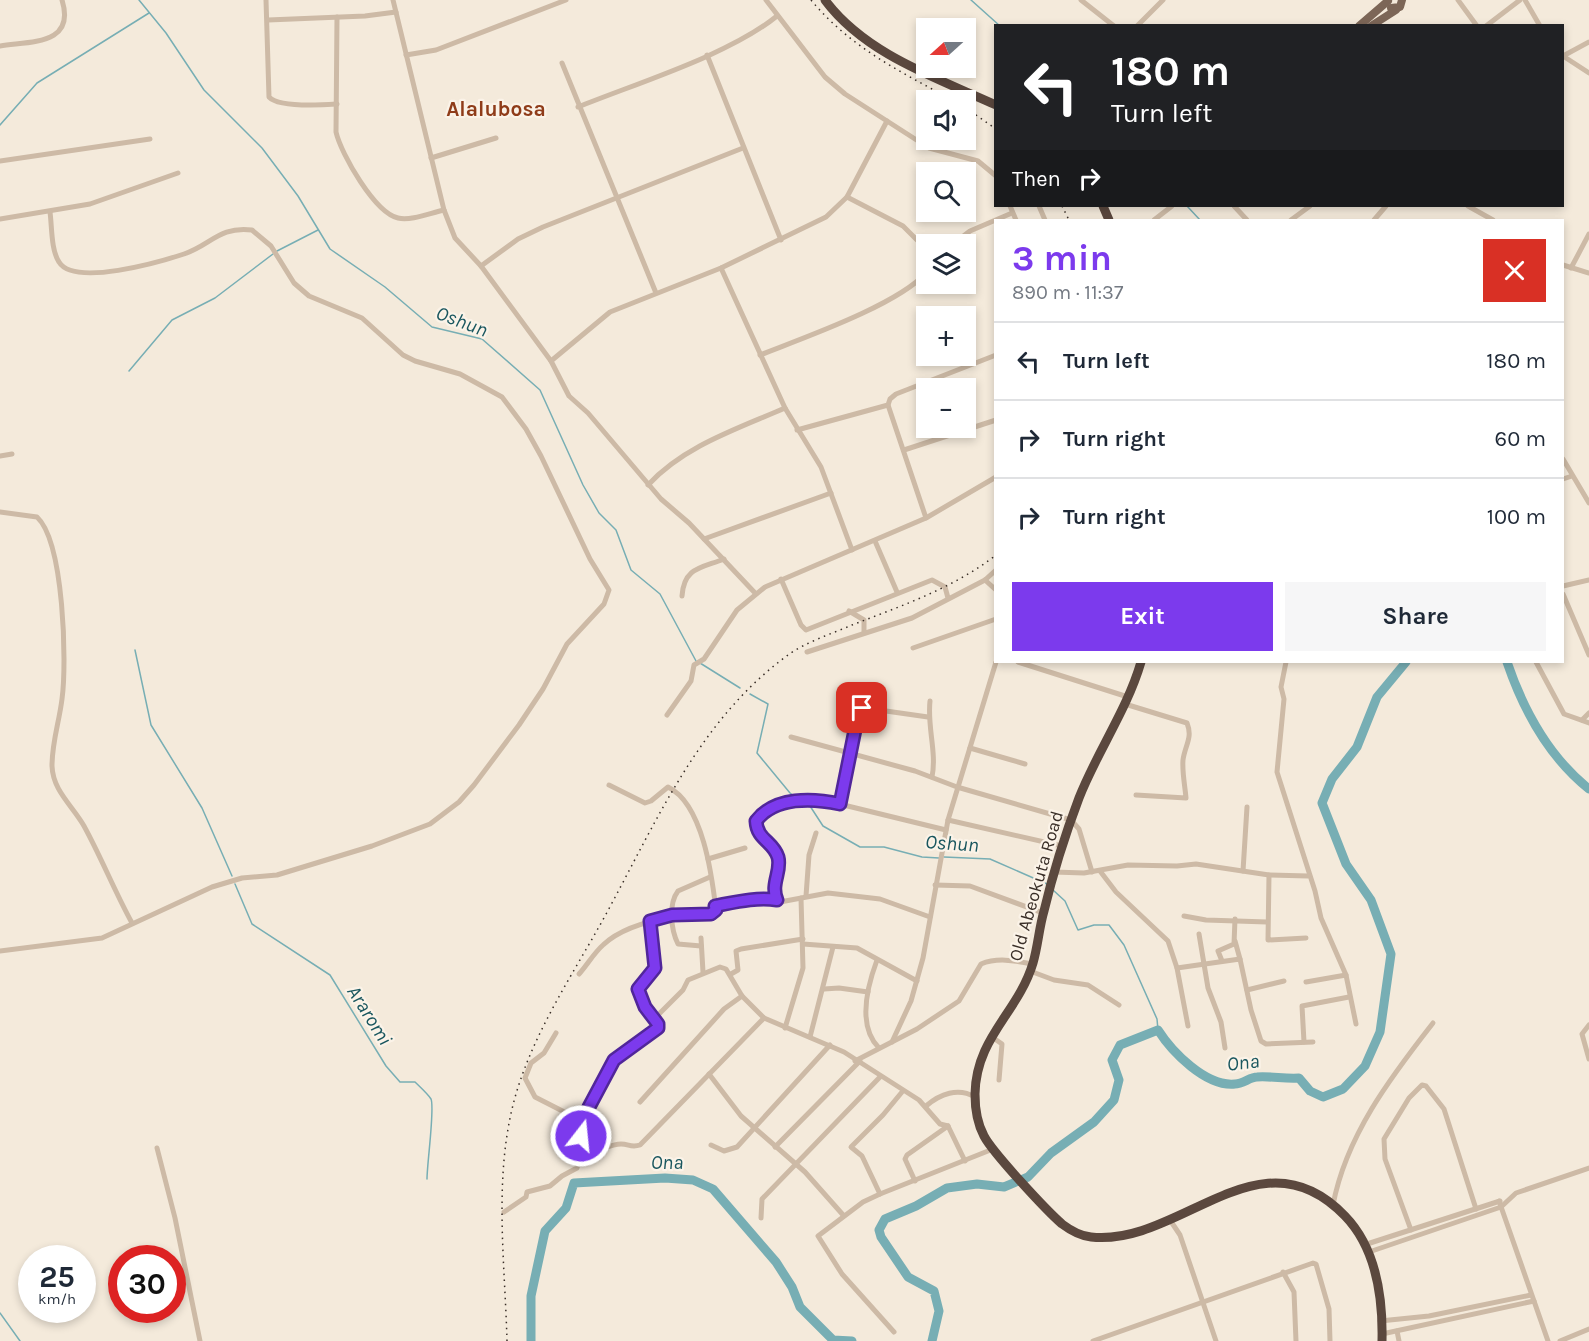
<!DOCTYPE html>
<html lang="en">
<head>
<meta charset="utf-8">
<style>
	:root { --surface:#fff; --page:#f6f6f7; --text:#1f2937; --muted:#747a83; --line:#e0e1e3; --accent:#7c3aed }
	body { margin:0; font-family:Karla,sans-serif; background:var(--page); color:var(--text); height:100vh; display:flex; flex-direction:column; font-size:22px; white-space:nowrap }
	* { box-sizing:border-box; margin:0 }
	p { font-size:20px; color:var(--muted) }
	.icon { flex:none; width:33px; height:33px; fill:none; stroke:currentColor; stroke-width:2; stroke-linecap:round; stroke-linejoin:round }
	.map { position:relative; flex:1; overflow:hidden }
	.side { position:absolute; left:994px; top:219px; width:570px; height:444px; display:flex; flex-direction:column; background:var(--surface); border-radius:0px; box-shadow:0 3px 9px #0003 }
	.side>* { flex:none }
	.guide { position:absolute; left:994px; top:24px; width:570px; height:183px; border-radius:0px; box-shadow:0 3px 9px #0003; background:#202124; color:#fff; overflow:hidden }
	.needle { width:39px; rotate:249deg }
	.fabs { position:absolute; left:916px; top:18px; display:grid; gap:12px }
	.fabs a { display:grid; place-items:center; width:60px; height:60px; border-radius:0px; background:var(--surface); box-shadow:0 3px 9px #0003; font-size:30px }
	.speed { position:absolute; left:18px; top:1245px; display:flex; gap:12px; font-size:30px; font-weight:700; text-align:center }
	.speed>* { display:grid; place-content:center; width:78px; height:78px; border-radius:50%; background:var(--surface); box-shadow:0 3px 9px #0003; line-height:1 }
	.speed small { font-size:15px; font-weight:400 }
	.speed .limit { border:9px solid #d22; background:#fff; color:#111 }
	.pin { position:absolute; display:grid; place-items:center; width:51px; height:51px; color:#fff; margin:-26px; border-radius:12px; box-shadow:0 3px 9px #0006 }
	.me { position:absolute; width:66px; margin:-33px; rotate:16deg; stroke-linejoin:round; filter:drop-shadow(0 0 4px #0008) }
	.turn { display:flex; align-items:center; gap:21px; height:126px; padding:0 18px; font-size:27px }
	.turn .icon { width:78px; height:78px; stroke-width:2.5 }
	.turn b { display:block; font-size:42px; line-height:51px }
	.then { display:flex; align-items:center; height:57px; padding:0 18px; background:#0003; gap:12px; font-size:22px }
	.round { display:grid; place-items:center; flex:none; width:63px; height:63px; border-radius:0px; background:var(--page) }
	.headline { display:flex; align-items:center; justify-content:space-between; height:102px; padding:0 18px }
	h1 { font-size:36px; font-weight:700; line-height:45px; color:var(--accent) }
	.button { display:flex; gap:12px; margin-top:auto; padding:12px 18px }
	.button a { flex:1; height:69px; border-radius:0px; background:var(--accent); color:#fff; font-size:24px; font-weight:700; line-height:69px; text-align:center }
	.button a+a { background:var(--page); color:var(--text) }
	ul { padding:0; list-style:none }
	li { display:flex; align-items:center; gap:18px; height:78px; padding:0 18px; border-top:2px solid var(--line) }
	li div { flex:1 }
	li b { display:block; font-size:22px }
	li em { font-style:normal }
	.map>svg:first-child { display:block }
</style>
</head>
<body>
<div class="map">
<svg width="1589" height="1341" viewBox="0 0 1589 1341">
	<rect width="100%" height="100%" fill="#f4eadb"/>
	<g fill="none" stroke-linecap="round" stroke-linejoin="round">
		<g stroke="#77aeb4" stroke-width="1.5">
			<polyline points="139,0 166,33 204,90 262,148 298,196 330,249 385,287 432,327 482,339 540,390 583,485 599,513 616,530 631,570 660,594 696,661"/>
			<polyline points="971,0 1000,26"/>
			<polyline points="0,125 37,83 149,13"/>
			<polyline points="1187,206 1200,220"/>
			<polyline points="277,251 318,230"/>
			<polyline points="129,371 172,320 215,298 273,254"/>
			<polyline points="135,650 151,725 202,808 232,876"/>
			<polyline points="700,663 740,688"/>
			<polyline points="750,694 768,704 757,753 790,793 797,798"/>
			<polyline points="804,802 810,806 823,826 860,847 884,847 922,857 939,858"/>
			<polyline points="944,857 990,859 1047,884"/>
			<path d="M235 884 252 924 330 975 386 1066 400 1082H415C420 1087 427 1093 431 1099 435 1108 427 1163 427 1179"/>
			<polyline points="1053,890 1065,901 1078,930 1094,925 1109,925 1124,945 1157,1019 1158,1030"/>
			<polyline points="0,1313 20,1341"/>
		</g>
		<g stroke="#77aeb4" stroke-width="9">
			<path d="M1507 662C1523 709 1549 757 1589 789"/>
			<polyline points="531,1341 531,1296 545,1231 566,1208 574,1183 665,1178 693,1180 713,1189 776,1262 792,1287 800,1307 833,1340 852,1341"/>
			<path d="M932 1341 939 1311 934 1291 908 1277 881 1237 879 1230 885 1219 916 1206 947 1188 977 1184 1004 1187 1028 1177 1051 1153 1094 1122 1114 1100 1119 1080 1112 1060 1120 1045 1158 1030C1172 1052 1206 1087 1235 1084 1243 1084 1250 1077 1257 1077 1271 1076 1285 1079 1299 1078L1310 1091 1323 1097 1343 1089 1365 1066 1380 1032 1391 954 1371 900 1346 864 1322 803 1332 779 1357 747 1377 697 1406 662"/>
		</g>
		<g stroke="#cdbaa6" stroke-width="5">
			<path d="M266 0 269 97C279 108 322 105 337 104"/>
			<polyline points="393,0 444,210 455,238 481,266 551,361 569,396 588,413 661,499 689,523 756,594"/>
			<polyline points="766,0 825,77 845,94 929,148 978,161 996,176"/>
			<polyline points="1081,0 1114,26"/>
			<polyline points="1458,0 1477,26"/>
			<polyline points="1525,0 1540,26"/>
			<path d="M337 17 336 132C341 154 375 213 398 218 411 221 430 213 444 210"/>
			<polyline points="268,20 365,16 396,12"/>
			<polyline points="1137,26 1163,0"/>
			<polyline points="1486,26 1520,0"/>
			<path d="M0 46C31 41 76 45 62 0"/>
			<polyline points="406,55 436,50 566,0"/>
			<polyline points="707,55 781,240"/>
			<polyline points="1563,56 1589,73"/>
			<polyline points="1563,56 1589,42"/>
			<polyline points="562,63 656,293"/>
			<path d="M578 107C637 83 729 55 777 16"/>
			<polyline points="431,158 496,138"/>
			<polyline points="0,161 150,139"/>
			<polyline points="847,197 903,226 927,250"/>
			<polyline points="1010,206 1016,220"/>
			<polyline points="1039,206 1045,220"/>
			<polyline points="1234,206 1247,220"/>
			<polyline points="1468,206 1493,220"/>
			<polyline points="0,219 90,204 178,173"/>
			<polyline points="1154,220 1172,206"/>
			<polyline points="1291,220 1310,206"/>
			<polyline points="1374,220 1386,206"/>
			<polyline points="953,244 970,231 1012,213"/>
			<polyline points="1563,265 1589,273"/>
			<polyline points="481,266 518,239 543,227 743,148"/>
			<polyline points="721,268 785,408 821,467 852,550"/>
			<polyline points="1571,268 1589,234"/>
			<path d="M760 355C803 338 898 305 927 272"/>
			<polyline points="551,361 610,312 721,268 826,217 847,197 887,121"/>
			<polyline points="888,405 926,518"/>
			<polyline points="797,430 888,405 890,399 896,394 996,355"/>
			<polyline points="904,450 996,420"/>
			<polyline points="0,456 12,454"/>
			<polyline points="1563,459 1589,503"/>
			<polyline points="1563,479 1572,476"/>
			<path d="M648 485C684 446 737 429 785 408"/>
			<path d="M0 512 37 517C64 542 67 663 62 699 59 723 52 742 52 766 53 791 72 805 84 826 101 857 115 892 132 923"/>
			<polyline points="704,539 831,493"/>
			<polyline points="875,541 897,592"/>
			<polyline points="781,579 801,625 806,630 932,580 945,587 948,598"/>
			<polyline points="985,580 996,590"/>
			<polyline points="1563,586 1589,580"/>
			<polyline points="1563,594 1589,655"/>
			<path d="M682 596C684 567 702 568 724 559"/>
			<polyline points="849,611 864,620 864,632"/>
			<polyline points="913,648 996,619"/>
			<polyline points="807,652 912,618 985,580 996,570"/>
			<polyline points="1018,662 1128,697"/>
			<polyline points="1286,662 1281,687 1284,699 1277,772 1315,891 1321,918 1346,975 1356,1024"/>
			<polyline points="1536,662 1564,714 1589,723"/>
			<path d="M930 701C927 727 937 752 932 777"/>
			<path d="M1125 704 1187 723C1193 738 1185 745 1183 760 1182 772 1185 786 1186 798L1136 795"/>
			<polyline points="667,715 691,681 694,665 704,659 737,610 765,587 926,518 996,477"/>
			<polyline points="1582,720 1589,713"/>
			<polyline points="791,737 915,771 957,787 1071,820 1079,829 1092,872"/>
			<polyline points="970,748 1025,764"/>
			<path d="M609 785 645 803 651 801 668 787C703 804 712 876 716 910L711 914 672 915"/>
			<polyline points="840,804 859,710 865,708 928,717"/>
			<polyline points="948,820 1062,846"/>
			<polyline points="708,859 745,848"/>
			<polyline points="1100,871 1116,892 1168,941 1177,968 1188,1026"/>
			<polyline points="1243,871 1247,807"/>
			<polyline points="1054,872 1084,873 1128,865 1177,866 1196,864 1269,875 1308,876"/>
			<polyline points="1269,875 1268,940 1306,938"/>
			<polyline points="935,885 970,886 1043,913"/>
			<polyline points="806,896 809,855 816,833"/>
			<path d="M777 900C770 884 782 871 778 857 773 841 757 840 756 821 769 804 799 797 819 799L946 830"/>
			<polyline points="715,906 762,898 780,902 828,893 880,899 930,917"/>
			<polyline points="1184,916 1206,920 1267,922"/>
			<polyline points="1199,934 1208,988 1221,1022 1225,1048"/>
			<polyline points="701,938 703,972"/>
			<polyline points="1235,941 1240,959"/>
			<polyline points="803,944 857,948 917,981"/>
			<path d="M701 946 678 944C671 930 668 904 678 891L710 877"/>
			<path d="M0 951 102 938 212 887 242 878 277 875 372 846 430 824 459 802 474 785 519 725 543 689 567 644 604 604 609 590 590 559 541 456 526 429 502 397 460 374 415 361 403 355 362 318 309 296 294 283 271 246 252 230C219 226 211 245 184 254 160 262 74 287 59 262 51 250 52 227 50 212"/>
			<path d="M877 960C867 987 857 1026 879 1048"/>
			<polyline points="1222,961 1218,951 1234,944 1235,919"/>
			<polyline points="1177,968 1240,959 1251,1010 1261,1041 1266,1044 1313,1042"/>
			<polyline points="1030,971 1054,980 1088,985 1119,1005"/>
			<path d="M579 974C587 965 594 953 603 945 621 928 648 921 672 917"/>
			<polyline points="731,974 738,970 736,951 741,949 803,939"/>
			<polyline points="1306,982 1346,975"/>
			<polyline points="824,989 839,988 868,992"/>
			<polyline points="1247,990 1284,981"/>
			<polyline points="656,1021 656,1017 683,990 688,980 720,967 726,969 742,996 764,1018 844,1052 919,1100 940,1124 948,1126 965,1161"/>
			<polyline points="1589,1025 1582,1034 1589,1059"/>
			<polyline points="785,1028 803,968 801,898"/>
			<polyline points="556,1033 544,1053 531,1063 525,1078 535,1097 584,1122"/>
			<polyline points="810,1037 833,947"/>
			<polyline points="992,1037 1002,1044 999,1080"/>
			<polyline points="892,1042 911,1001 923,958 948,820 996,662"/>
			<polyline points="1304,1042 1302,1006 1349,997"/>
			<path d="M855 1061 917 1029 959 1001 981 964C998 957 1016 961 1032 964"/>
			<polyline points="709,1074 741,1116 805,1172 844,1216"/>
			<polyline points="640,1102 724,1009 742,996"/>
			<path d="M926 1106C940 1094 958 1087 975 1097"/>
			<polyline points="711,1145 724,1151 737,1147 830,1045"/>
			<polyline points="775,1147 860,1061"/>
			<polyline points="157,1148 175,1218 200,1341"/>
			<path d="M578 1154C594 1154 609 1144 621 1144 629 1144 631 1148 640 1145L764 1018"/>
			<polyline points="915,1181 905,1159 907,1155 948,1126"/>
			<polyline points="880,1194 862,1156 851,1147 883,1115 902,1092"/>
			<polyline points="1499,1201 1548,1341"/>
			<path d="M1333 1205C1346 1136 1390 1078 1433 1023"/>
			<path d="M504 1212 526 1197 527 1192 550 1186 562 1176 577 1168 586 1114 611 1063 617 1056 658 1028C657 1021 642 1000 638 989L655 968 650 921"/>
			<polyline points="761,1218 762,1199 880,1077"/>
			<polyline points="1170,1220 1180,1235 1216,1341"/>
			<polyline points="1411,1230 1385,1159 1384,1139 1409,1098 1422,1085 1426,1086 1444,1109 1476,1209"/>
			<polyline points="1367,1244 1500,1201"/>
			<polyline points="1369,1252 1501,1207 1516,1193 1589,1168"/>
			<polyline points="1283,1272 1294,1292 1296,1341"/>
			<polyline points="1380,1321 1429,1316 1531,1295"/>
			<polyline points="1397,1331 1399,1341"/>
			<polyline points="894,1332 842,1274 818,1236 863,1202 880,1194 993,1149"/>
			<polyline points="1382,1334 1534,1301"/>
			<polyline points="1093,1341 1313,1263 1316,1264 1329,1309 1330,1341"/>
			<polyline points="1560,1341 1589,1329"/>
		</g>
		<g stroke="#7c6657" stroke-width="8">
			<polyline points="1391,8 1400,7 1402,0"/>
			<polyline points="1359,26 1388,1"/>
			<polyline points="1371,26 1396,10"/>
		</g>
		<g stroke="#5b483e" stroke-width="9">
			<path d="M825 0C865 54 937 78 996 105"/>
			<polyline points="1103,206 1109,220"/>
			<path d="M1141 662C1127 710 1097 752 1079 798 1065 835 1053 873 1044 911 1039 928 1038 946 1033 963 1018 1013 976 1037 975 1094 975 1108 977 1123 984 1136 993 1153 1046 1210 1062 1224 1070 1230 1080 1236 1091 1237 1180 1247 1260 1127 1345 1216 1376 1248 1383 1297 1382 1341"/>
		</g>
		<g stroke="#392e27" stroke-width="1.5" stroke-dasharray="1.5 4.5" stroke-linecap="butt">
			<path d="M811 0C850 47 900 72 953 100"/>
			<polyline points="966,108 996,129"/>
			<polyline points="1062,206 1069,220"/>
			<path d="M507 1341C505 1264 494 1181 513 1105 529 1041 568 982 600 925 654 828 696 722 788 655 806 642 831 634 852 625 901 606 954 588 996 555"/>
		</g>
	</g>
	<g fill="none" stroke-linecap="round" stroke-linejoin="round">
		<defs>
			<path id="route" d="M581 1136 589 1107 614 1060 658 1028V1024L645 1007 638 989 655 968 650 921 672 915 711 914 716 910 715 906C736 902 756 897 777 900 770 884 782 871 778 857 773 841 757 840 756 821 775 796 813 798 840 804L859 710 862 708"/>
		</defs>
		<use href="#route" stroke="#51269a" stroke-width="15"/>
		<use href="#route" stroke="#7c3aed" stroke-width="10"/>
	</g>
	<g text-anchor="middle" stroke-width="4.5" stroke-linejoin="round" paint-order="stroke">
		<g font-size="18" fill="#392e27" stroke="#fbf3e8">
			<text transform="translate(1036 886) rotate(-74)" y="6">Old Abeokuta Road</text>
		</g>
		<g font-size="20" font-style="italic" fill="#19565e" stroke="#fbf3e8">
			<text transform="translate(462 321) rotate(21)" y="7">Oshun</text>
			<text transform="translate(952 843) rotate(4)" y="7">Oshun</text>
			<text transform="translate(370 1015) rotate(58)" y="7">Araromi</text>
			<text transform="translate(1243 1062) rotate(-6)" y="7">Ona</text>
			<text x="667" y="1169">Ona</text>
		</g>
		<g font-size="21" font-weight="bold" fill="#8f3c19" stroke="#fbf3e8">
			<text x="496" y="116">Alalubosa</text>
		</g>
	</g>
</svg>
<div class="fabs">
<a><svg class="needle" viewBox="-14 -14 28 28"><path d="M0-13l5 13h-10z" fill="#e53935"/><path d="M0 13l5-13h-10z" fill="#747a83"/></svg></a>
<a><svg class="icon" aria-label="sound" viewBox="0 0 24 24"><path d="M4 9h4l5-4v14l-5-4H4zM17 9q2 3 0 6"/></svg></a>
<a><svg class="icon" aria-label="search" viewBox="0 0 24 24"><circle cx="10" cy="10" r="6"/><path d="M15 15l6 6"/></svg></a>
<a><svg class="icon" aria-label="layers" viewBox="0 0 24 24"><path d="M12 4l9 5-9 5-9-5zM3 14l9 5 9-5"/></svg></a>
<a>+</a>
<a>−</a>
</div>
<div class="speed"><div>25<small>km/h</small></div><div class="limit">30</div></div>
<div class="pin" style="left:862px;top:708px;background:#d93025"><svg class="icon" aria-label="arrive" viewBox="0 0 24 24"><path d="M6 21V4h12l-3 4 3 4H6"/></svg></div>
<svg class="me" style="left:581px;top:1136px" viewBox="-20 -20 40 40"><circle r="17" fill="#7c3aed" stroke="#fff" stroke-width="3"/><path d="M0-11L8 9 0 5-8 9z" fill="#fff"/></svg>
<div class="guide">
<div class="turn"><svg class="icon" aria-label="left" viewBox="0 0 24 24"><path d="M17 20v-9H6M10 6l-5 5 5 5"/></svg><div><b>180 m</b>Turn left</div></div>
<div class="then">Then<svg class="icon" aria-label="right" viewBox="0 0 24 24"><path d="M7 20v-9h11M14 6l5 5-5 5"/></svg></div>
</div>
<section class="side">
<div class="headline"><div><h1>3 min</h1><p>890 m · 11:37</p></div><a class="round" style="background:#d93025;color:#fff"><svg class="icon" aria-label="close" viewBox="0 0 24 24"><path d="M6 6l12 12M18 6L6 18"/></svg></a></div>
<ul>
<li><svg class="icon" aria-label="left" viewBox="0 0 24 24"><path d="M17 20v-9H6M10 6l-5 5 5 5"/></svg><div><b>Turn left</b></div><em>180 m</em></li>
<li><svg class="icon" aria-label="right" viewBox="0 0 24 24"><path d="M7 20v-9h11M14 6l5 5-5 5"/></svg><div><b>Turn right</b></div><em>60 m</em></li>
<li><svg class="icon" aria-label="right" viewBox="0 0 24 24"><path d="M7 20v-9h11M14 6l5 5-5 5"/></svg><div><b>Turn right</b></div><em>100 m</em></li>
</ul>
<div class="button"><a>Exit</a><a>Share</a></div>
</section>
</div>
</body>
</html>
